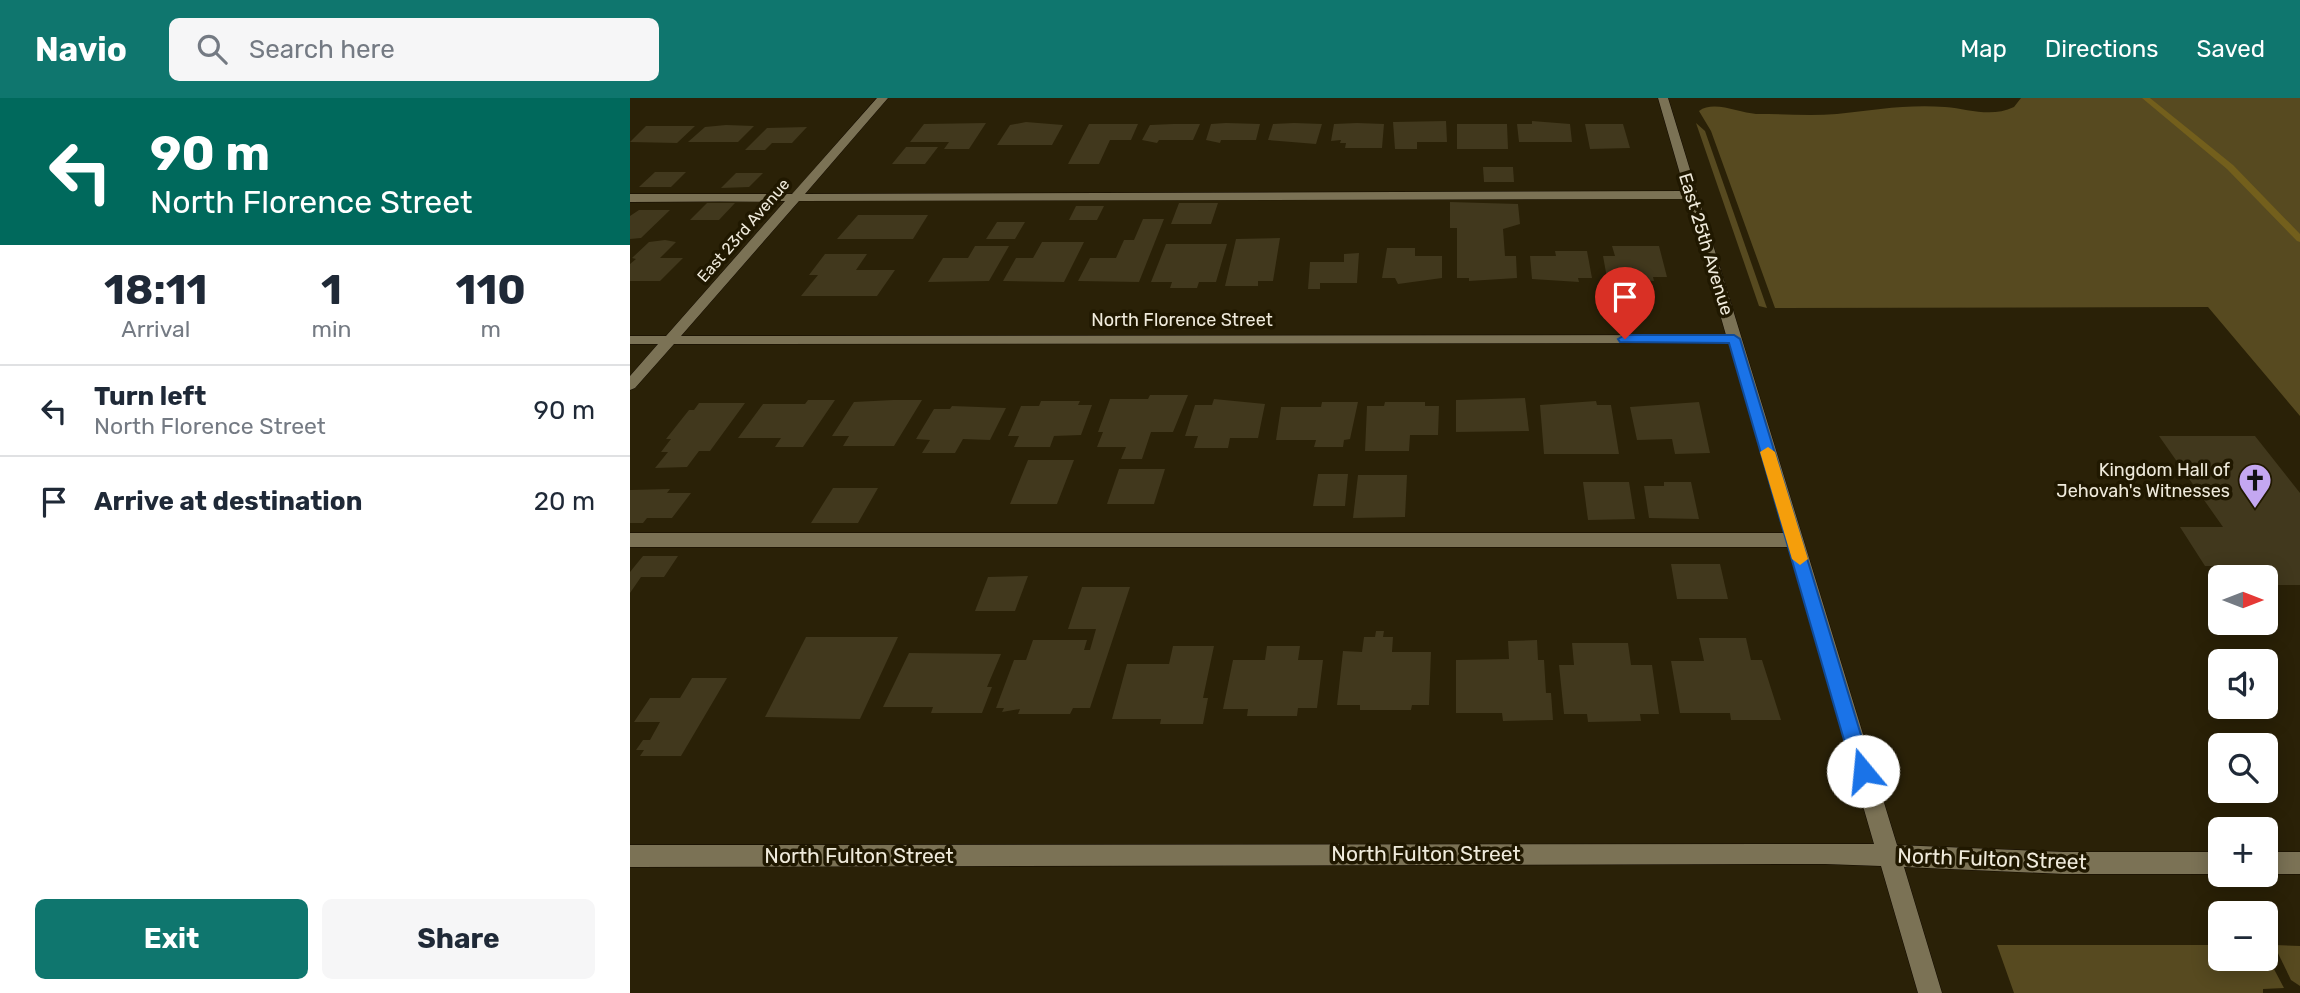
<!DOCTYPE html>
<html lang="en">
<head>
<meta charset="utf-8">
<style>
	:root { --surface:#fff; --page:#f6f6f7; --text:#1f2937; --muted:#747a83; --line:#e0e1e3; --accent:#0f766e }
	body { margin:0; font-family:Rubik,sans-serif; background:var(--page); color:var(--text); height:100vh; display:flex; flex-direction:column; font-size:26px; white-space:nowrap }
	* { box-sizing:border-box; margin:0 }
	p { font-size:23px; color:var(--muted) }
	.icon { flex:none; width:38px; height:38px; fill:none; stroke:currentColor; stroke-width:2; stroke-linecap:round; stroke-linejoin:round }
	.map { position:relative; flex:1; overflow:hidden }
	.drawer { display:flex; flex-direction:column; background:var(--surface); width:630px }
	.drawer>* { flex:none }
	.banner { background:#00695c; color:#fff; overflow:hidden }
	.needle { width:46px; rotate:90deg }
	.fabs { position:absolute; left:1578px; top:467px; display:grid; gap:14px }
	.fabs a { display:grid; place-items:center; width:70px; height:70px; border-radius:10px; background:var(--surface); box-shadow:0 4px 18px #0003; font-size:35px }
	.pin { position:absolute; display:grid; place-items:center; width:60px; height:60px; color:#fff; margin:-72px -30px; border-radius:50% 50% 50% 0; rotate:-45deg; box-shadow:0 0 7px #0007 }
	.pin .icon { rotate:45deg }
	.me { position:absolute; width:77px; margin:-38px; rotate:343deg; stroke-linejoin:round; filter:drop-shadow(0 0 5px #0008) }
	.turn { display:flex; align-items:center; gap:24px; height:147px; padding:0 35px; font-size:32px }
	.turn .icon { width:91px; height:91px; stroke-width:2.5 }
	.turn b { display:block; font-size:49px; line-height:60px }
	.eta { display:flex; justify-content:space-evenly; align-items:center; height:119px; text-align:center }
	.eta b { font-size:42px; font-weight:700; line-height:49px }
	.primary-button { display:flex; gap:14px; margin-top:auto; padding:14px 35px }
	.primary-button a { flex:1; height:80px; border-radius:10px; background:var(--accent); color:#fff; font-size:28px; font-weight:700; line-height:80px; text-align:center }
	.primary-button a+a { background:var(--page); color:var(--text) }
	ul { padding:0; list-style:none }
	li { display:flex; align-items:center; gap:21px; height:91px; padding:0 35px; border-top:2px solid var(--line) }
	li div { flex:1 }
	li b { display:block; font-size:26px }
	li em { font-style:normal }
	header { display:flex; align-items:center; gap:42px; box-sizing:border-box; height:98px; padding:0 35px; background:var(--accent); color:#fff }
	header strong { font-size:33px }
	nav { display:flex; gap:38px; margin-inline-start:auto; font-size:24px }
	.search { width:490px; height:63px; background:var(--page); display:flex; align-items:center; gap:18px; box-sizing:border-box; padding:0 24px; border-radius:10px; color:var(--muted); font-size:26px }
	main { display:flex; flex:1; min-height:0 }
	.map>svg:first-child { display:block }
</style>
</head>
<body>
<header>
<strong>Navio</strong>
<div class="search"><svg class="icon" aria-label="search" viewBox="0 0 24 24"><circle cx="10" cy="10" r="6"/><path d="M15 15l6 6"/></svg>Search here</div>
<nav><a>Map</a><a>Directions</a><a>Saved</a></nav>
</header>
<main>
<section class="drawer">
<div class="banner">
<div class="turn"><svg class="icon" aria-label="left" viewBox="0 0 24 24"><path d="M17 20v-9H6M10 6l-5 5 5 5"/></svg><div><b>90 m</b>North Florence Street</div></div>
</div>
<div class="eta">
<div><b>18:11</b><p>Arrival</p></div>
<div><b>1</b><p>min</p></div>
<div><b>110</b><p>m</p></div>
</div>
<ul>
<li><svg class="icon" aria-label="left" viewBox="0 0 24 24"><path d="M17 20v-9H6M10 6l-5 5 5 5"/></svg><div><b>Turn left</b><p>North Florence Street</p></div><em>90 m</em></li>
<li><svg class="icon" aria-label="arrive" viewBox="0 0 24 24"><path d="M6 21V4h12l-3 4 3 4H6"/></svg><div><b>Arrive at destination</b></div><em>20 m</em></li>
</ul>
<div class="primary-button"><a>Exit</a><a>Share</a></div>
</section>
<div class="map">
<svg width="1670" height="895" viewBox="0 0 1670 895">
	<rect width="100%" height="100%" fill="#2a2107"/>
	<g fill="#574a20">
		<path d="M1391 0H1670V318L1578 209 1145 210 1081 33 1069 13C1084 2 1109 15 1126 16 1153 16 1181 18 1207 16 1243 12 1278 6 1315 9 1339 11 1361 20 1384 9Z"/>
		<polygon points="1066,25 1075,33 1137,210 1129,208"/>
		<polygon points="1367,847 1591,847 1591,861 1636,861 1636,856 1654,890 1633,891 1633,895 1384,895"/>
		<polygon points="1644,847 1670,848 1670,888 1661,882"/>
	</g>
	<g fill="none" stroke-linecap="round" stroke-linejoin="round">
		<polygon fill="#735f1c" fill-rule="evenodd" points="1512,0 1520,0 1603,67 1670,136 1670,144 1667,143 1597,71"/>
	</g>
	<g fill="#41381d">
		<polygon points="816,23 817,44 787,44 787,51 765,51 763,24"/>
		<polygon points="902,23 940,26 942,44 889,44 887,26 902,26"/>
		<polygon points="396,24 433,27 422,47 367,47 380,27"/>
		<polygon points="356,25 339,51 314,51 319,44 280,44 294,26"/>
		<polygon points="664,25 692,26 686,46 638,42 643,26"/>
		<polygon points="727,25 754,26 752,50 715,50 716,45 710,45 711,42 701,43 704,26"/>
		<polygon points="459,26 508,26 501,42 480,42 469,66 438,66"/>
		<polygon points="543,26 570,26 563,42 529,42 527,45 512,42 520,27"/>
		<polygon points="581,26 596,25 630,26 626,42 591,42 590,45 576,42"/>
		<polygon points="827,26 877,26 878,51 827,51"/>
		<polygon points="955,26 993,26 1000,50 960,51"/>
		<polygon points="96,27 124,28 108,44 58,44 75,29"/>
		<polygon points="16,28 65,28 47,45 0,44"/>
		<polygon points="177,29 162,45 142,45 135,52 115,52 137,30"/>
		<polygon points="276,49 308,49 295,66 262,66"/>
		<polygon points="853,69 883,69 884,84 854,84"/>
		<polygon points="25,74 56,74 41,89 9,89"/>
		<polygon points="106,75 133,75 119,89 91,90"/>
		<polygon points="820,104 888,106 890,126 873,131 875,158 886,158 887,180 839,183 839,180 827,180 827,130 820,130"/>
		<polygon points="77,105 105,105 89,122 60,122"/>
		<polygon points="549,105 588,105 581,126 541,126"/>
		<polygon points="446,108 474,108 467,122 439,122"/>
		<polygon points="9,112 40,112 11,140 0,141 0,118"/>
		<polygon points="228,117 298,117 283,141 207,141"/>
		<polygon points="513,121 534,121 509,184 448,183 460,160 486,160 494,142 504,142"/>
		<polygon points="367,124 395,124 385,141 356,141"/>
		<polygon points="650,140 643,183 628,183 628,188 595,188 606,141"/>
		<polygon points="35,142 46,144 30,160 53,160 30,183 0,183 0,166 6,161 2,160 19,144"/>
		<polygon points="412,144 454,144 434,184 373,183 386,160 403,160"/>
		<polygon points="536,146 597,146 586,184 569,184 567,190 540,190 542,184 521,184"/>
		<polygon points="345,148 379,148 359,183 298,184 313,160 338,160"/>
		<polygon points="982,148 1029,148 1037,179 1023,179 1024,183 977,180 973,158 985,158"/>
		<polygon points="757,150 785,150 785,158 812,158 812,180 768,186 765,180 752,180"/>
		<polygon points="925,153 957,153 962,180 948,180 949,184 902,181 900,158 926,158"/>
		<polygon points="729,155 727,185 690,185 690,191 678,191 680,164 714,164 714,156"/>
		<polygon points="195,156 237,156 226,172 265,172 247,198 171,198 188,177 179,177"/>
		<polygon points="520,297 558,297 543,334 521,334 512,361 491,361 496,349 467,349 473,334 468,334 480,301 518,301"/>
		<polygon points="895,300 899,333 826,334 826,302"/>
		<polygon points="584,301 635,306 628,340 600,340 598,350 564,350 568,338 555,338 565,307 582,307"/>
		<polygon points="178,302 205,302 173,349 145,349 151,340 108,340 133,306 175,306"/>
		<polygon points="263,302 292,302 264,348 213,348 219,338 202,338 224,304"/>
		<polygon points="411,303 450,303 448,307 462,307 451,337 424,338 420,349 384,349 389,338 378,338 391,308 409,308"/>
		<polygon points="966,303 967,307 981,307 989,356 914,356 910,307"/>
		<polygon points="692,304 728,304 720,341 714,342 713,349 684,349 686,342 646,342 651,309 691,309"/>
		<polygon points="755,304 795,304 795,308 809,308 808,337 780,337 779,353 735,353 737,308 754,308"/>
		<polygon points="1069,304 1080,355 1045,356 1042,341 1007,342 1000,309"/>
		<polygon points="69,305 115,305 80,353 69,353 57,369 25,370 38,354 31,354 41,341 36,341 59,312 64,312"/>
		<polygon points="322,308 376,310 360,342 333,341 325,355 292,355 300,342 286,341 304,311 320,311"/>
		<polygon points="1529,338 1625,338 1670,395 1670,487 1636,487 1636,480 1625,480 1617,468 1575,468 1550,429 1593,429"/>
		<polygon points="398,362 444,362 427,406 380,406"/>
		<polygon points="489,371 535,371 524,406 477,406"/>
		<polygon points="688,376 718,376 715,408 683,408"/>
		<polygon points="728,377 777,377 775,419 723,420"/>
		<polygon points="953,384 999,384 1005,421 958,422"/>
		<polygon points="1034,384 1061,384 1069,421 1019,420 1014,388 1034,388"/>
		<polygon points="203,390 248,390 228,425 181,425"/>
		<polygon points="40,391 37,395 61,395 42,420 17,420 13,425 0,425 0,392"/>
		<polygon points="13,458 48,458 34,479 11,479 0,495 0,474"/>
		<polygon points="1041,466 1090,466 1098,501 1047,501"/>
		<polygon points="398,478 385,513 345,513 358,479"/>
		<polygon points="452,489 500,489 460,610 443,610 440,616 388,616 390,611 372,614 374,610 366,610 384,562 396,562 403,542 457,542 454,552 460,552 466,531 438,531"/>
		<polygon points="746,533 754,533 753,539 763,539 762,554 801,554 799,607 782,607 781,612 730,612 730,607 707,607 713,553 732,554 734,539 745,539"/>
		<polygon points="176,539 268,539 230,621 135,619"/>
		<polygon points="1069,540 1116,540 1121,562 1132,562 1151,622 1101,622 1100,615 1050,615 1041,563 1074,563"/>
		<polygon points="907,542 908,562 914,562 916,595 921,595 923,622 873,623 872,615 826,615 826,562 879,561 878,543"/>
		<polygon points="942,545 998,545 1001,567 1022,567 1029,616 1010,616 1011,623 958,624 957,616 934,616 929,567 944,567"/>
		<polygon points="543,548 584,548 573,600 578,600 573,626 530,626 531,621 482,621 497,566 539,566"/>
		<polygon points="637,548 670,548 668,562 693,562 687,610 668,610 667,618 617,618 618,611 593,611 603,562 635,562"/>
		<polygon points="279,555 371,556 357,589 362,589 352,615 301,615 303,609 253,609"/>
		<polygon points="62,580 97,580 51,658 10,658 14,652 6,652 13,642 20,642 30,624 4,624 20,600 50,600"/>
	</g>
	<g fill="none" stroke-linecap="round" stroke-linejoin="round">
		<defs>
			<g id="minor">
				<path d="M247 0H258L175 96 1055 93 1028 0H1038L1267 747 1434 754H1591V776H1434L1274 769 1312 895H1288L1251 768 1195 766 0 769V747L1244 746 1158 449H0V435H1154L1099 245 44 246 5 290 0 292V278L28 246H0V238H36L155 103 0 104V96H162ZM1057 101 1096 237 51 238 169 103Z"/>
				<rect x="1636" y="754" width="34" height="22"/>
			</g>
		</defs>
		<use href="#minor" stroke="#120a00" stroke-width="1"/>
		<use href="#minor" fill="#7b7255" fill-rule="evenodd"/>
	</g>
	<polygon fill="#1a73e8" stroke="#114b97" stroke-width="2" points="995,237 1104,237 1110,241 1242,673 1240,680 1233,682 1226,680 1223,673 1099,245 990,244 988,241"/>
	<polygon fill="#f59e0b" points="1138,349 1145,354 1178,461 1170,467 1162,461 1130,354"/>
	<defs>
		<symbol id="church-pin" viewBox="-11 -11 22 30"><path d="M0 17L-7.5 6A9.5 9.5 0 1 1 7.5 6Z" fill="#c4a7f1" stroke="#201800"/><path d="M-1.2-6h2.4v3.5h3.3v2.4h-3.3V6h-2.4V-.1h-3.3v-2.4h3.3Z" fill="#111"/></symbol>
	</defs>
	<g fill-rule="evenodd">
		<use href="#church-pin" x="1606" y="363" width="38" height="52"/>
	</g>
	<g text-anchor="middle" stroke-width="7" stroke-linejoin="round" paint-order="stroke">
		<g font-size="16" fill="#efeadb" stroke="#201800">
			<text transform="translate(113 132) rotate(-49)" y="6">East 23rd Avenue</text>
		</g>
		<g font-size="18" fill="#efeadb" stroke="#201800">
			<text transform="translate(1076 146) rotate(73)" y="6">East 25th Avenue</text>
			<text x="552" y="228">North Florence Street</text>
		</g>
		<g font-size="18" fill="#efeadb" stroke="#201800" text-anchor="end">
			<text x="1600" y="378">Kingdom Hall of<tspan x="1600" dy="21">Jehovah's Witnesses</tspan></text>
		</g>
		<g font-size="21" fill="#efeadb" stroke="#201800">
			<text x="796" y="763">North Fulton Street</text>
			<text x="229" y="765">North Fulton Street</text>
			<text transform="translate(1362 761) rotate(2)" y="7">North Fulton Street</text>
		</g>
	</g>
</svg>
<div class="fabs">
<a><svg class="needle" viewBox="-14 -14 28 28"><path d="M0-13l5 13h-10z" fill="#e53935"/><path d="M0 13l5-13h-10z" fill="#747a83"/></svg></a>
<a><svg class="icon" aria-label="sound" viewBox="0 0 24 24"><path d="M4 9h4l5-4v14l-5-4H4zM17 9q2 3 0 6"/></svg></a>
<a><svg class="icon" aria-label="search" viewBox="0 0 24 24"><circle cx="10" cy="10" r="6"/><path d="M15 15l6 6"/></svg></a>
<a>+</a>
<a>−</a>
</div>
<div class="pin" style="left:995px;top:241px;background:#d93025"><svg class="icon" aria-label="arrive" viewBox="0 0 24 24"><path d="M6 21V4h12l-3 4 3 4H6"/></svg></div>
<svg class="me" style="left:1233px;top:673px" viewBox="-20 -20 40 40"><circle r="19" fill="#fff"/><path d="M0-13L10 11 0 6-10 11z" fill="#1a73e8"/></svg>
</div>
</main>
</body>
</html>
